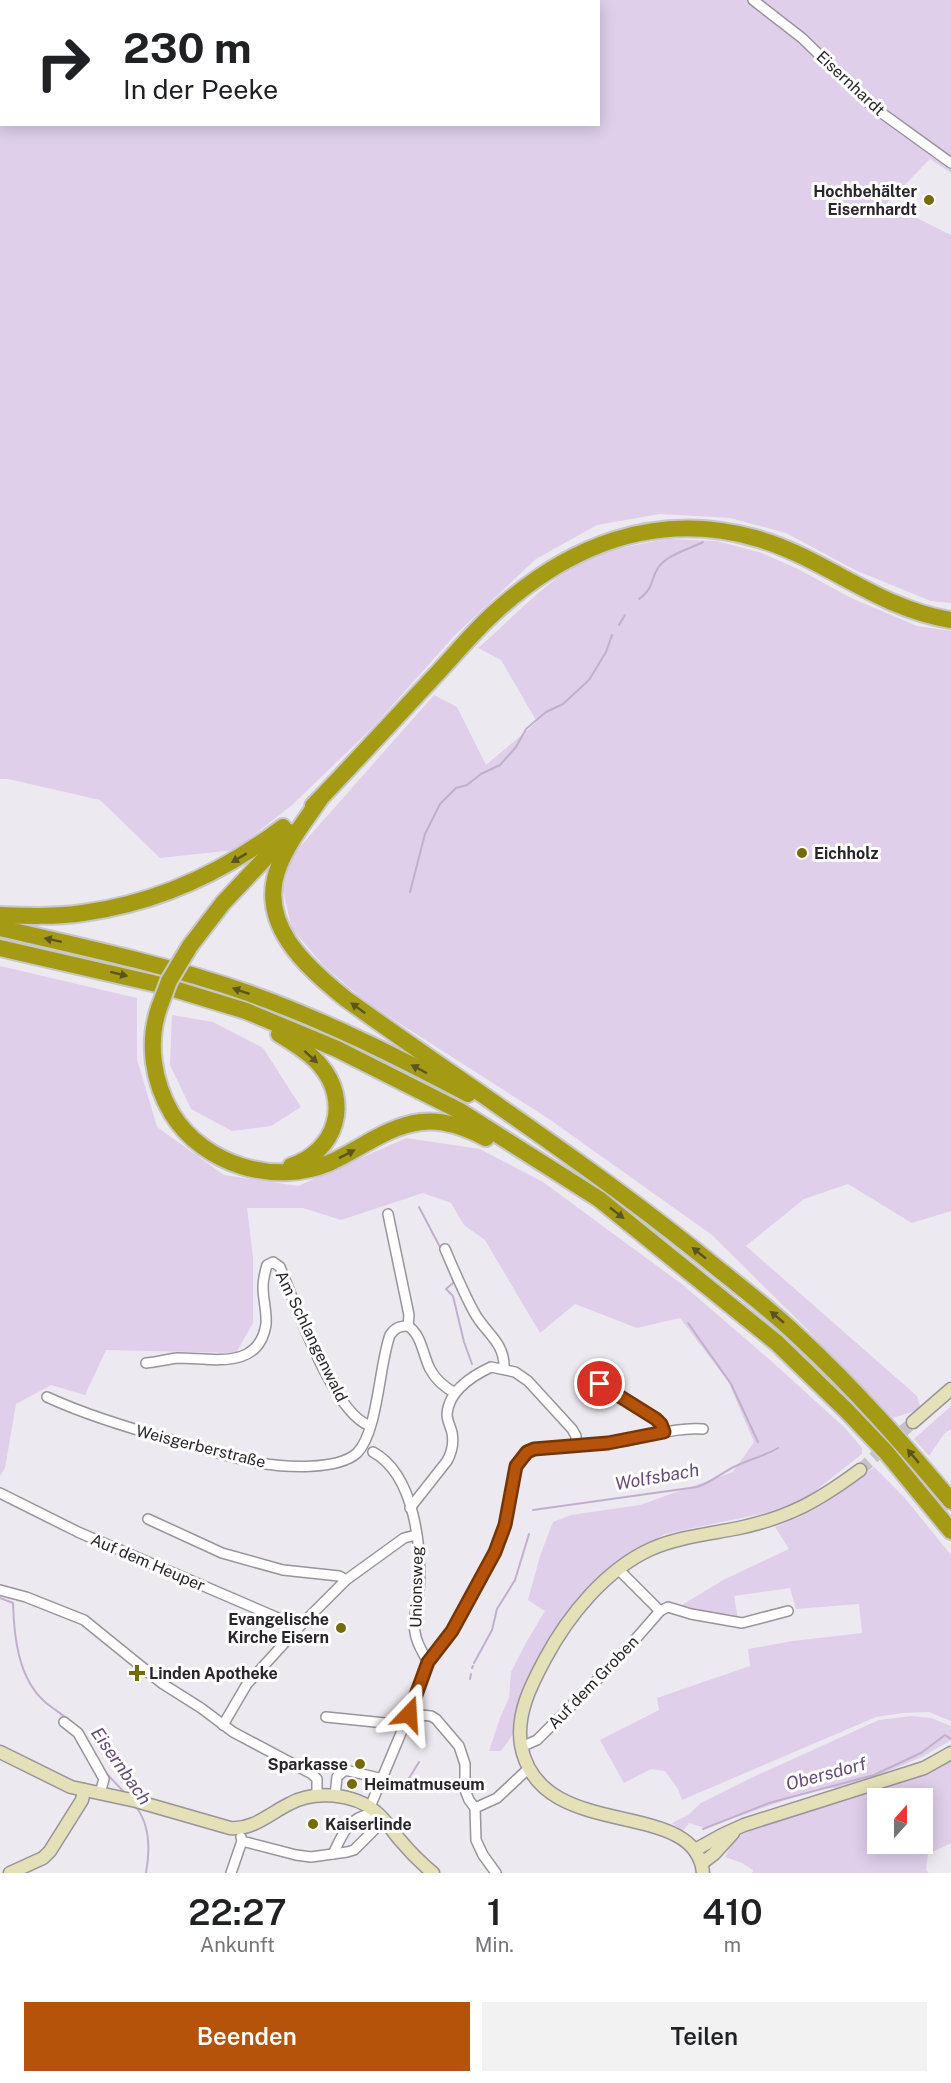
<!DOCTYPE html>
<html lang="de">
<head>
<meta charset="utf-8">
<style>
	:root { --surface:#fff; --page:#f2f2f2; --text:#202124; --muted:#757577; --accent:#b45309 }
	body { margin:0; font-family:"Public Sans",sans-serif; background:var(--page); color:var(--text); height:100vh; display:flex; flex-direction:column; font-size:22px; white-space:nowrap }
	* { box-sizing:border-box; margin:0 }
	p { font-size:20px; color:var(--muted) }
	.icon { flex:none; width:33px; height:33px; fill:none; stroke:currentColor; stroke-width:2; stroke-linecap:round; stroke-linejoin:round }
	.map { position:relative; height:1873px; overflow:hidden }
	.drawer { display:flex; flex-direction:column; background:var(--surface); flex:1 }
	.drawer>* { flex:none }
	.guide { position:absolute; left:0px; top:0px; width:600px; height:126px; box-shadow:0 3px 15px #0003; background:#fff; color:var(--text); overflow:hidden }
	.needle { width:39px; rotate:21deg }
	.tools { position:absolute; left:867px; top:1788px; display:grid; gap:12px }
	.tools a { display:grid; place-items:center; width:66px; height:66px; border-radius:0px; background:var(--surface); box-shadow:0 3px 15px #0003; font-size:30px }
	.pin { position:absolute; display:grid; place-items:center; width:51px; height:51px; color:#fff; margin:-26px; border:3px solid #fff; border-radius:50%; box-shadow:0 2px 6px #0007 }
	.me { position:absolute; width:66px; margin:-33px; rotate:20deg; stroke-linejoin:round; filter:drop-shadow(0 0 4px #0008) }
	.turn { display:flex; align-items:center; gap:21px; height:126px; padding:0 24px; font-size:27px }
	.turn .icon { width:78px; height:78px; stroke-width:2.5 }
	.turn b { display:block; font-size:42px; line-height:51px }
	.eta { display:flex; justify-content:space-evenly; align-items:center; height:102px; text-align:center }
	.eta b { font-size:36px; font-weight:600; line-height:42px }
	.cta { display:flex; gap:12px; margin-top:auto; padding:12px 24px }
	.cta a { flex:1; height:69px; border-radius:0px; background:var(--accent); color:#fff; font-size:24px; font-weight:600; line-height:69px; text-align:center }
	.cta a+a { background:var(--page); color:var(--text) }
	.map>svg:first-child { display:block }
</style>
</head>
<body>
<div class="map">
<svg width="951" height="1873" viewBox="0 0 951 1873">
	<rect width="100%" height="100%" fill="#ede9f0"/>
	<g fill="#dfcfea" fill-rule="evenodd">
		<path d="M0 0H951V173L930 159 887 203 951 235V603L931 601 855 570 786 533 730 518 660 514 597 525 536 559 455 635 373 727 291 806 235 850 160 858 100 800 8 779H0ZM2 2H598V124H2Z"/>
		<path d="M667 539 717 541 762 553 800 570 851 598 917 626 951 631V1211L912 1223 848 1184 804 1199 746 1246 917 1396 921 1409 893 1418 858 1385 807 1329 712 1235 549 1119 366 1002 324 966 292 929 283 891 290 858 434 695 457 707 486 765 537 722 501 660 478 648C513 618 546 580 586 560 611 548 641 544 667 539Z"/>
		<polygon points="0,966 137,998 137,1059 157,1127 224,1175 298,1186 406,1138 480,1149 543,1182 683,1285 769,1359 845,1428 862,1448 862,1454 805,1499 765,1513 665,1534 614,1564 571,1609 548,1641 519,1703 514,1733 501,1751 489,1751 500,1718 509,1698 511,1672 527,1641 545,1611 528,1600 540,1556 553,1522 571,1515 640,1505 733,1472 754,1442 728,1381 680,1318 637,1328 575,1304 540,1333 485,1240 464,1225 451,1203 423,1193 341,1220 303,1208 247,1208 253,1257 253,1323 236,1353 106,1350 85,1395 51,1385 16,1404 5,1468 0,1476"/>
		<polygon points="172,1015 213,1022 263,1048 301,1107 271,1126 232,1131 191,1109 170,1065"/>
		<polygon points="951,1406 951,1429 944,1434 929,1456 914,1439"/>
		<path d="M874 1467 904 1497 951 1555V1721L929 1712 902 1713 876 1717 682 1800 678 1789 665 1771 651 1769 624 1783 600 1740 659 1710 657 1698 750 1666 748 1649 793 1641 862 1633 859 1604 796 1609 790 1588 734 1596 738 1619 677 1608 725 1579 789 1549 775 1527C816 1512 840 1495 874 1467Z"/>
		<polygon points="911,1716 931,1718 951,1726 951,1740 924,1756 852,1787 817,1789 706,1828 689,1823 683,1831 672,1823 688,1815 701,1803 751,1778 879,1720"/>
		<path d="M951 1758V1843L928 1854 926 1870 929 1873H752L753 1870 742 1863 725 1857 734 1840 746 1832 929 1772ZM878 1798H922V1844H878Z"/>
	</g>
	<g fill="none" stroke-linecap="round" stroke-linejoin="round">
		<g stroke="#c2afce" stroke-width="2">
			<path d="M639 599C655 587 649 582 658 568 666 555 690 549 703 542"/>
			<polyline points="619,625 625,615"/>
			<polyline points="410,892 425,834 440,804 456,788 467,785 481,774 500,765 516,747 526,729 546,712 563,704 589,680 606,652 612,635"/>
			<polyline points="419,1207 441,1249"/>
			<polyline points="454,1278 453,1283 446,1289 453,1296 464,1342 472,1364"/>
			<polyline points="688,1323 731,1384 758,1442"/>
			<path d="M533 1510 697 1487C710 1483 719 1475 730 1469 746 1460 763 1457 778 1448"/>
			<path d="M0 1598 13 1603C14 1637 18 1678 45 1702 56 1711 68 1718 78 1728"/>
			<polyline points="474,1663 492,1630 497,1609 515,1580 529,1534"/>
			<polyline points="472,1668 473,1666"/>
			<polyline points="470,1679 471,1674"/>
			<polyline points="104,1771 125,1793"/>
			<polyline points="406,1783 419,1762"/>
			<path d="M136 1807C150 1825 150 1851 146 1873"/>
			<polyline points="703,1829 769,1803 874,1775 921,1753 945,1735 951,1739"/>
		</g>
		<polyline stroke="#c6c2c8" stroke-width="12" stroke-dasharray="12 6" stroke-linecap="butt" points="860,1470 913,1422"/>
		<defs>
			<g id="minor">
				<polyline points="753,0 802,38 872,106 951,163"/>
				<polyline points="388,1214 409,1315 408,1326"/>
				<path d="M445 1249C454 1270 463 1292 474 1312 485 1333 505 1342 504 1368"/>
				<path d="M408 1326C422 1335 423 1356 430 1369 436 1380 444 1387 455 1393"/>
				<path d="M146 1363C157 1362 168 1359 178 1358 212 1358 259 1371 266 1324 267 1312 263 1299 263 1287 263 1280 265 1272 267 1265L273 1262 280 1267C296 1305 332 1412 370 1426"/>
				<polyline points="594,1377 622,1399 656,1419 661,1424 664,1432"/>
				<path d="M47 1397C88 1416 132 1429 176 1441 203 1449 231 1458 259 1463 284 1467 337 1471 357 1453 378 1432 379 1365 390 1335 395 1328 399 1326 408 1326"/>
				<path d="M373 1452C415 1475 422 1548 419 1591 418 1604 412 1619 415 1632 416 1643 423 1653 428 1662"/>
				<polyline points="0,1493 78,1532 299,1627"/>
				<path d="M410 1508 447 1461C452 1452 454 1443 452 1433 451 1427 447 1421 447 1414 449 1390 472 1376 491 1367L515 1372 528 1381 572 1429 576 1436V1446"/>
				<polyline points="148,1519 222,1553 283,1570 339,1576 346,1580"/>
				<polyline points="619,1570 660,1611 668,1607 691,1614 742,1623 788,1611"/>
				<polyline points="0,1590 26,1597 84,1620 163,1684 201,1708 233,1732 312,1774 317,1779 317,1795"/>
				<polyline points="409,1714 431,1716 436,1719 459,1746 465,1764 465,1790 469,1800 475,1808 476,1840 483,1855 496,1873"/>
				<polyline points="326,1717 405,1725"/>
				<polyline points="64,1722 78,1733 104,1779 100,1793"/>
				<polyline points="223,1725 247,1684 299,1627 346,1580 404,1538 416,1535"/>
				<polyline points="521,1747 537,1740 619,1658 660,1611"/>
				<polyline points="335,1796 337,1777 345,1770 383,1779"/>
				<path d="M370 1807 409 1714 428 1662 451 1631 495 1552 505 1525 516 1466 527 1452 533 1449C564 1447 595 1445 626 1441 652 1436 676 1427 703 1429"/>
				<polyline points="475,1808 497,1798 529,1768"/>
				<polyline points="242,1841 296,1855 311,1857 347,1852 354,1850 384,1820"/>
				<path d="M333 1854C340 1840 346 1822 363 1816 368 1814 373 1814 377 1813"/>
				<polyline points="231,1873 242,1841 241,1837"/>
			</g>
			<g id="secondary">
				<polyline points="913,1422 951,1389"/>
				<path d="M0 1752 71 1787 136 1801 230 1828C253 1830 269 1814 289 1804 314 1790 354 1793 376 1812 386 1820 392 1831 400 1840 410 1852 421 1863 433 1873"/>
				<polyline points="695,1850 722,1835 744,1825 924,1768 951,1753"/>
				<polyline points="702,1863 714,1854 733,1833"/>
				<polyline points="10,1873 43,1858 50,1851 82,1800 84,1790"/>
				<path d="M703 1873C696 1795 539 1845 521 1745 516 1714 531 1685 545 1659 568 1616 605 1570 651 1549 678 1537 709 1534 739 1528 790 1517 818 1501 860 1470"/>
			</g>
			<g id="motorway">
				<path d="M320 799C306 820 288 842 279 866 256 923 306 967 346 999 470 1088 599 1171 717 1268 745 1290 774 1313 800 1338 855 1389 903 1444 951 1501"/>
				<path d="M313 806C353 764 392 722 431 680 452 658 471 634 493 614 567 546 655 510 755 538 824 557 878 609 951 620"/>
				<path d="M0 915C27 916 56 917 83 913 157 903 224 872 283 827"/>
				<path d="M0 928C83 947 167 965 248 993 324 1020 396 1056 468 1094"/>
				<polyline points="190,946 223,903 290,832"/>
				<polyline points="0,948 161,985 246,1011 337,1049 460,1111 599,1199 777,1343 847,1411 886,1452 951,1531"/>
				<path d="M159 1008C147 1043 153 1082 172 1114 204 1165 274 1186 329 1163 359 1150 387 1126 421 1122 444 1119 466 1128 486 1138"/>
				<path d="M279 1034C293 1043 309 1052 320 1065 351 1101 337 1151 291 1166"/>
			</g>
		</defs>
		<use href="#minor" stroke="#98949a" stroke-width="12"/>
		<use href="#secondary" stroke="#98949a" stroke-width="15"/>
		<use href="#motorway" stroke="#c7c7c7" stroke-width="20"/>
		<use href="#minor" stroke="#fff" stroke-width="9"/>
		<use href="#secondary" stroke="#e4e1b8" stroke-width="12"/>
		<use href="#motorway" stroke="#a59a13" stroke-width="16"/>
		<defs>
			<polyline id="motorway-bridge" points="159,1008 169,981 190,946"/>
		</defs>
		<use href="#motorway-bridge" stroke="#c7c7c7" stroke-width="20" stroke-linecap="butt"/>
		<use href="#motorway-bridge" stroke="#a59a13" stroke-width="16"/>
	</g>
	<defs><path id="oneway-solid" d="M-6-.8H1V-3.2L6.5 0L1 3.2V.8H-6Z" transform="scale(1.5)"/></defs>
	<g fill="#5a5420">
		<use href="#oneway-solid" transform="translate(239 858) rotate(149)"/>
		<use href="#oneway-solid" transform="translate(53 940) rotate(-168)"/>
		<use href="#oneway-solid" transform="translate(119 974) rotate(14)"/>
		<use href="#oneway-solid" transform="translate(241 991) rotate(-161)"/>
		<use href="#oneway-solid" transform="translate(358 1008) rotate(-144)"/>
		<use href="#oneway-solid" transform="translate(311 1057) rotate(42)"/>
		<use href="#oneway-solid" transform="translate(419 1069) rotate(-152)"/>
		<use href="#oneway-solid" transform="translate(347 1154) rotate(-27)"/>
		<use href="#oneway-solid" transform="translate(617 1213) rotate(38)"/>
		<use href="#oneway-solid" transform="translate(699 1253) rotate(-141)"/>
		<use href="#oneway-solid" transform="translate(777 1317) rotate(-140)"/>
		<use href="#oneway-solid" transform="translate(913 1456) rotate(-130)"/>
	</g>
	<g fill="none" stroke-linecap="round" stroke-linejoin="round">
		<defs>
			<polyline id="route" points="409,1714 428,1662 452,1631 495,1552 505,1525 516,1466 527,1452 534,1449 608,1443 664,1432 661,1424 656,1419 600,1384"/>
		</defs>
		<use href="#route" stroke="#753606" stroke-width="15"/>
		<use href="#route" stroke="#b45309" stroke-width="10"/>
	</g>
	<g fill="#746c07" stroke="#fff" stroke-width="2">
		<circle cx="929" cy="200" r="6"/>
		<circle cx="802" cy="853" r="6"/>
		<circle cx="341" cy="1628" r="6"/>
		<path d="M134 1664h6v6h6v6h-6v6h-6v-6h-6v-6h6z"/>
		<circle cx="360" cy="1764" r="6"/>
		<circle cx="352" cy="1784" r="6"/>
		<circle cx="313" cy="1824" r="6"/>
	</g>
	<g text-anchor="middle" stroke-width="6" stroke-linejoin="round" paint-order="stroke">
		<g font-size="16" fill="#282629" stroke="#fff">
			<text transform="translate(851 83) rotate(43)" y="6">Eisernhardt</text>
			<text transform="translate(312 1336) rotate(64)" y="6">Am Schlangenwald</text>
			<text transform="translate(201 1446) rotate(14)" y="6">Weisgerberstraße</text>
			<text transform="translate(148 1562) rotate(23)" y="6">Auf dem Heuper</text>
			<text transform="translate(416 1587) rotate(-89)" y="6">Unionsweg</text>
			<text transform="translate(593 1682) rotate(-46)" y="6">Auf dem Groben</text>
		</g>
		<g font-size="16" font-weight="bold" fill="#282629" stroke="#fff" text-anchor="start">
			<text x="917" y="197" text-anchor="end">Hochbehälter<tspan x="917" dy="18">Eisernhardt</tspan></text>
			<text x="814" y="859">Eichholz</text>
			<text x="329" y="1625" text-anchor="end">Evangelische<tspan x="329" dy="18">Kirche Eisern</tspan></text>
			<text x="149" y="1679">Linden Apotheke</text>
			<text x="348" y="1770" text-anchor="end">Sparkasse</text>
			<text x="364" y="1790">Heimatmuseum</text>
			<text x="325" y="1830">Kaiserlinde</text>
		</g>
		<g font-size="18" font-style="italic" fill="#664a77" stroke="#fff">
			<text transform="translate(657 1477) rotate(-10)" y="6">Wolfsbach</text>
			<text transform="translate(121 1766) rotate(55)" y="6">Eisernbach</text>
			<text transform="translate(826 1774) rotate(-15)" y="6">Obersdorf</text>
		</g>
	</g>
</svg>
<div class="tools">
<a><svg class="needle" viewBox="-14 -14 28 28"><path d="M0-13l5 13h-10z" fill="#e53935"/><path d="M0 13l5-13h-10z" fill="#757577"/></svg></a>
</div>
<div class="pin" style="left:600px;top:1384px;background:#d93025"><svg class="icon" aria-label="arrive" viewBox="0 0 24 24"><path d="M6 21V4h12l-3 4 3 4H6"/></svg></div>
<svg class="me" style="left:409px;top:1714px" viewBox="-20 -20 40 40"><path d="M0-17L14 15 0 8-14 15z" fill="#b45309" stroke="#fff" stroke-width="4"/></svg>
<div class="guide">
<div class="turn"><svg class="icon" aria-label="right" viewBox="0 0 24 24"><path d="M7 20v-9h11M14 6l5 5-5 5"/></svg><div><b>230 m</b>In der Peeke</div></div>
</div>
</div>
<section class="drawer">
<div class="eta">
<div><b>22:27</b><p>Ankunft</p></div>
<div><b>1</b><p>Min.</p></div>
<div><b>410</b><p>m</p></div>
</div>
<div class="cta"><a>Beenden</a><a>Teilen</a></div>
</section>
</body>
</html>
